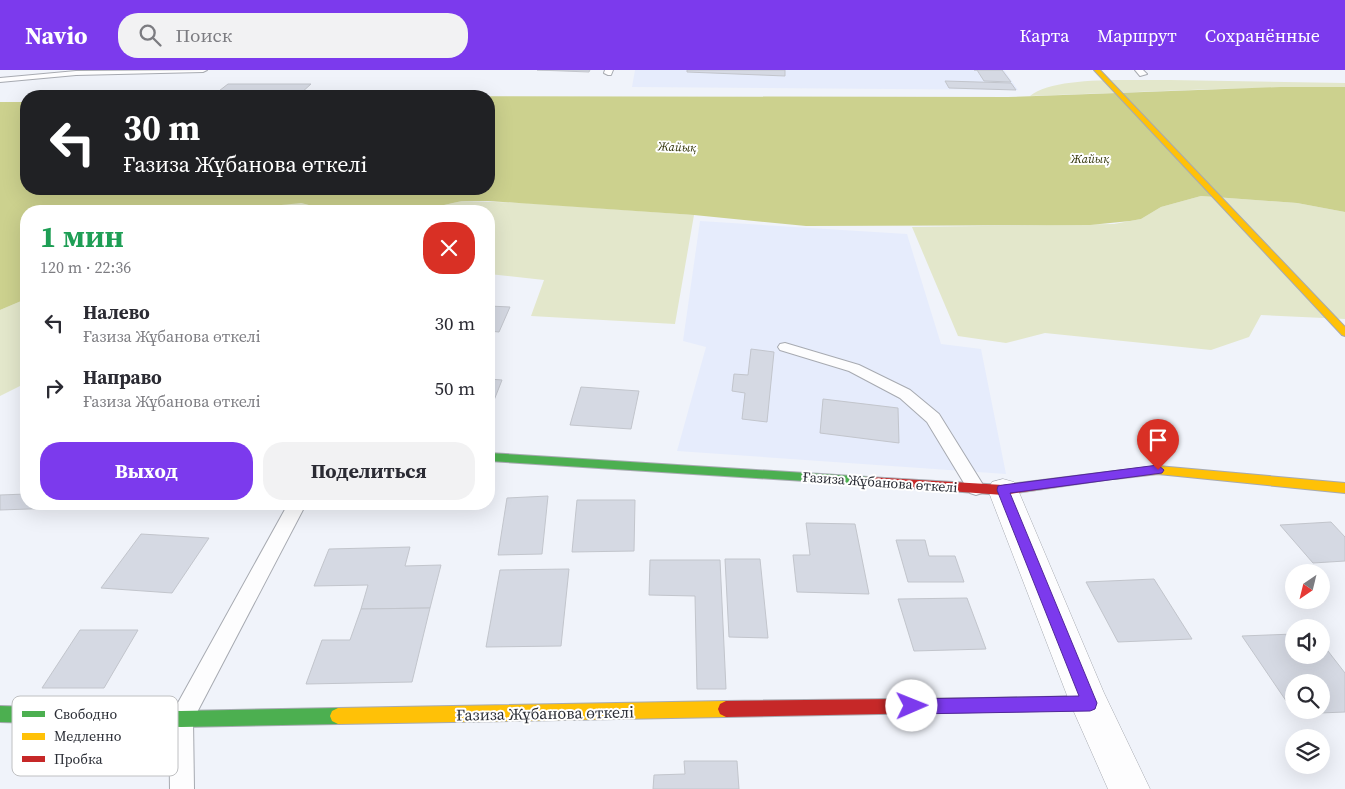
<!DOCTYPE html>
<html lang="ru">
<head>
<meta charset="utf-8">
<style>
	:root { --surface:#fff; --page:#f2f2f3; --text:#2b2b33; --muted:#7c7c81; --accent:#7c3aed }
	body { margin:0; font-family:"Source Serif 4",serif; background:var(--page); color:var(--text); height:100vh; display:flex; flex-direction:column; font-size:19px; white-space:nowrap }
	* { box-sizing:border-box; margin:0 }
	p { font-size:16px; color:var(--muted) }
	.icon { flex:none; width:28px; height:28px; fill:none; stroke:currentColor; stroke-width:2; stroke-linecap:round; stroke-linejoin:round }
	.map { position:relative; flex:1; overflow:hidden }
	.details { position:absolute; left:20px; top:135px; width:475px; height:305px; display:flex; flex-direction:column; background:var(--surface); border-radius:20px; box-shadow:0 5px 20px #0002 }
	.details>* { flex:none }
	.banner { position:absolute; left:20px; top:20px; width:475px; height:105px; border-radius:20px; box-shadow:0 5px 20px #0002; background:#202124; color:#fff; overflow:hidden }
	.needle { width:32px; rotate:215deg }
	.tools { position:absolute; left:1285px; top:494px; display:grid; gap:10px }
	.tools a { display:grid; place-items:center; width:45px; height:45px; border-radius:50%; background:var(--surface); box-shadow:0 5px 20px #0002; font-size:25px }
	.pin { position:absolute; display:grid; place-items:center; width:42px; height:42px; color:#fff; margin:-51px -21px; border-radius:50% 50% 50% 0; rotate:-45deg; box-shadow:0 0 5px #0007 }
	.pin .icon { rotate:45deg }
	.me { position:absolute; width:55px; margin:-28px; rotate:89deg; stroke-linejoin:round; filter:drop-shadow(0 0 4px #0008) }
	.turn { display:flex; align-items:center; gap:18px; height:105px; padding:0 20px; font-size:22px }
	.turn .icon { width:65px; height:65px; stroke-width:2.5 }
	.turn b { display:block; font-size:35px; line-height:42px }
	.round { display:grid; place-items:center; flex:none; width:52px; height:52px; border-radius:20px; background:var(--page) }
	.summary { display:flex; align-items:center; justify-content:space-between; height:85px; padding:0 20px }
	h1 { font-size:30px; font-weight:700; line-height:38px; color:#1e9e55 }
	.button { display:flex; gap:10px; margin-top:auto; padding:10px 20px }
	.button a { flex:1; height:58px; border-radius:20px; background:var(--accent); color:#fff; font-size:20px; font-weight:700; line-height:58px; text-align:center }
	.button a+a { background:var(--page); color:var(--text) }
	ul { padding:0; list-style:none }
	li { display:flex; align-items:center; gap:15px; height:65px; padding:0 20px }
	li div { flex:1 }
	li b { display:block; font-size:19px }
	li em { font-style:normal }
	header { display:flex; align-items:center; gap:30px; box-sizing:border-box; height:70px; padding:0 25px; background:var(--accent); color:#fff }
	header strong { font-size:24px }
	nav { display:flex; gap:28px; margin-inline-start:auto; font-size:18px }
	.search { width:350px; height:45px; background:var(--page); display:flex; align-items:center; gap:12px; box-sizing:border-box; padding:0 18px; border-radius:20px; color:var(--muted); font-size:19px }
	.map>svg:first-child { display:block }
</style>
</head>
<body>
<header>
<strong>Navio</strong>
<div class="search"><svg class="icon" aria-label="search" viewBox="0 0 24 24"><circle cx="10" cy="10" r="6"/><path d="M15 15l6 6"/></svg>Поиск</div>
<nav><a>Карта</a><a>Маршрут</a><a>Сохранённые</a></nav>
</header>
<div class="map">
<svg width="1345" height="719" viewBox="0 0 1345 719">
	<rect width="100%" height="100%" fill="#f0f3fa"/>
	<g fill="#e6ecfc">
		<polygon points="635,0 1004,0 1018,20 632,17"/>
		<polygon points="700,151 907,164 941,274 981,279 1006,404 677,381 706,277 683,271"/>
	</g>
	<g fill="#e3e7cb">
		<path d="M1170 10 1345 13V17L1216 19 1030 26C1055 5 1136 11 1170 10Z"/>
		<polygon points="1201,126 1297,133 1345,142 1345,249 1261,245 1249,267 1211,280 1045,263 1006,273 958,266 912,157 1114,154 1141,149 1161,137"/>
		<polygon points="462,131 526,133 694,145 675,254 531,246 544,210 489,204 489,141 417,141"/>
		<polygon points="291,133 301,133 332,141 252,141"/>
		<polygon points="26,229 26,313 0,326 0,240"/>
	</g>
	<polygon fill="#ccd18e" points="1281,17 1345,17 1345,142 1297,133 1201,126 1161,137 1141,149 1130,151 1090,155 806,156 694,145 488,131 462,131 417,141 332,141 301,133 272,136 252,141 26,141 26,229 0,240 0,32 26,32 26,119 489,119 489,26 356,26 1008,27"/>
	<g fill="#d5d9e3" stroke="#c2c5cc" fill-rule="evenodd">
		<polygon points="537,0 590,0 589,2"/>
		<polygon points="687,0 785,0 785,6 687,2"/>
		<polygon points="974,0 1002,0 1011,12 984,11 977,0"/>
		<polygon points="945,11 1011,13 1016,20 949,18"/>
		<polygon points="228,14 311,14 300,24 215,24"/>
		<polygon points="489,236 510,237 499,262 489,261"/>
		<polygon points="751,279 774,282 767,352 742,349 745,323 732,321 734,304 748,305"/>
		<polygon points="489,309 502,310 489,343"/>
		<polygon points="581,317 639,321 631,359 570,355"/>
		<polygon points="823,329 898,338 899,373 820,363"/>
		<polygon points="26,424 26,434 89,434 86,437 0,440 0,425"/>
		<polygon points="548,426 542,484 498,485 507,428"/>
		<polygon points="577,430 635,430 634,481 572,482"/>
		<polygon points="1331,452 1345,467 1345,491 1313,493 1280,455"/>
		<polygon points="806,453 855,454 869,524 797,522 793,485 810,485"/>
		<polygon points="141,464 209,468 172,523 101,518"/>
		<polygon points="896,470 925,470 929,486 955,486 964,512 908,512"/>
		<polygon points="410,477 405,496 441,495 430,538 361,539 368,515 314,516 329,479"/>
		<polygon points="725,489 760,489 768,568 729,567"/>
		<polygon points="650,490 720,490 726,619 697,619 695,526 649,525"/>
		<polygon points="569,499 561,576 486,577 500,500"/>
		<polygon points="1154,509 1192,569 1118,572 1086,512"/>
		<polygon points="967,528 986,579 914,581 898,529"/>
		<polygon points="430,538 412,612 306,614 322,570 350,570 361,539"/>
		<polygon points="80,560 138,560 104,618 42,618"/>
		<path d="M1294 564V585H1321V572L1345 603V642L1295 644 1242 566ZM1294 612H1321V640H1294Z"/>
		<polygon points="684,691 737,691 739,719 653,719 654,705 685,704"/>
	</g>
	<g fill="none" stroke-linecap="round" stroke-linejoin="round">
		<defs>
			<g id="lane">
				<polygon points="207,0 203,2 76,5 0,12 0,8 76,1"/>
				<polygon points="605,0 613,0 611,5 608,5 604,3"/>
				<polygon points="1135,0 1143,0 1147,4 1140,6"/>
				<polygon points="785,273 859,295 910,320 939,344 985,418 982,423 976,425 970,423 927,352 900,328 849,301 780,280 778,277 780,274"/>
				<polygon points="288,434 306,434 193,650 194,719 170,719 169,649"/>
			</g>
			<polygon id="street" points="1003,409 1014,412 1018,420 1104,623 1150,719 1108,719 1070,633 988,420 992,412"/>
			<g id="fast">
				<polygon points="489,383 868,407 872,408 874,411 872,414 868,415 489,391"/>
				<polygon points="1089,626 1095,628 1097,633 1095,638 1089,640 983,642 977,640 975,635 977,630 983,628"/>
				<polygon points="0,636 181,641 338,638 344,641 346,646 344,651 338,654 181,657 0,652"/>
			</g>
			<g id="slow">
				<polygon points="1094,0 1100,0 1345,257 1345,266 1342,265"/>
				<polygon points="1158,396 1345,413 1345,423 1158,404 1115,409 1111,408 1109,405 1111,402 1115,401"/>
				<polygon points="726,631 732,634 734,639 732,644 726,647 338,654 332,651 330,646 332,641 338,638"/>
			</g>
			<g id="jam">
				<polygon points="1115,401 1119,402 1121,405 1119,408 1003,425 868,415 864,414 862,411 864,408 868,407 1003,415"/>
				<polygon points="983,628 989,630 991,635 989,640 983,642 726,647 720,644 718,639 720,634 726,631"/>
			</g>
		</defs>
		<use href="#lane" stroke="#a7aab1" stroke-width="2"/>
		<use href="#street" stroke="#a7aab1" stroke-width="1"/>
		<use href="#fast" stroke="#a7aab1" stroke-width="2"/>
		<use href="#slow" stroke="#a7aab1" stroke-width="2"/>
		<use href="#jam" stroke="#a7aab1" stroke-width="2"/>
		<use href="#lane" fill="#fdfdfe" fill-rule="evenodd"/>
		<use href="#street" fill="#fdfdfe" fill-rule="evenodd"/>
		<use href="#fast" fill="#4caf50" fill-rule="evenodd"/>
		<use href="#slow" fill="#ffc107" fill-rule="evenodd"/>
		<use href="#jam" fill="#c62828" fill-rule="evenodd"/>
	</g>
	<polygon fill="#7c3aed" stroke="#51269a" points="1158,395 1164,400 1162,403 1010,423 1097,633 1095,639 1090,641 912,644 906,642 904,636 906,631 912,629 1079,626 997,420 998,416 1003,415"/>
	<g text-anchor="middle" stroke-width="4" stroke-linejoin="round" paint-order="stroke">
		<g font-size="12" font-style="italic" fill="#303206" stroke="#fff">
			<text transform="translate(677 77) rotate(2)" y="4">Жайық</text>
			<text x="1090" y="93">Жайық</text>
		</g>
		<g font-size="14" fill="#2a2d35" stroke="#fff">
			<text transform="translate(880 412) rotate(4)" y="5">Ғазиза Жұбанова өткелі</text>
		</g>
		<g font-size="16" fill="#2a2d35" stroke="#fff">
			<text transform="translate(545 643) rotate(-1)" y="6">Ғазиза Жұбанова өткелі</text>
		</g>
	</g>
	<rect x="12" y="626" width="166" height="80" rx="8" fill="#fff" stroke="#bfc0c2" stroke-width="1"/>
	<rect x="22" y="641" width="23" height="6" fill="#4caf50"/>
	<rect x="22" y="663" width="23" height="7" fill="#ffc107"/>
	<rect x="22" y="686" width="23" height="6" fill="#c62828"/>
	<g font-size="14" fill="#2a2d35">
		<text x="54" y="649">Свободно</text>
		<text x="54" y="671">Медленно</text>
		<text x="54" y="694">Пробка</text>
	</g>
</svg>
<div class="tools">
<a><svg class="needle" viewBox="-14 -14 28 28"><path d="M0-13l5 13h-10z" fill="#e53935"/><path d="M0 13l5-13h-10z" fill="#7c7c81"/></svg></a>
<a><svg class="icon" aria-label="sound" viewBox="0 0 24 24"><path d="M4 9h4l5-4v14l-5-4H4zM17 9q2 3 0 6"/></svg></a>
<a><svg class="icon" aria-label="search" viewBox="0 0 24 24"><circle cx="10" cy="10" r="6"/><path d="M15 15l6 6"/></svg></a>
<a><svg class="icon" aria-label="layers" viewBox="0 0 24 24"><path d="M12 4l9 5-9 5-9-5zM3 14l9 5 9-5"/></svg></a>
</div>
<div class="pin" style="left:1158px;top:400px;background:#d93025"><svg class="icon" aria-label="arrive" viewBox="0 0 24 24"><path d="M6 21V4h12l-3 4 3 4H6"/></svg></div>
<svg class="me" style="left:912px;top:636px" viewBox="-20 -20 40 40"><circle r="19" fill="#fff"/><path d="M0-13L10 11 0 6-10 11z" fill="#7c3aed"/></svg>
<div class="banner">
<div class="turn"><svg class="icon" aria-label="left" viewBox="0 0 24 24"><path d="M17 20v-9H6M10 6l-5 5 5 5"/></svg><div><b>30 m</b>Ғазиза Жұбанова өткелі</div></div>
</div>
<section class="details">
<div class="summary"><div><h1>1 мин</h1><p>120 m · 22:36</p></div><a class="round" style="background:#d93025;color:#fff"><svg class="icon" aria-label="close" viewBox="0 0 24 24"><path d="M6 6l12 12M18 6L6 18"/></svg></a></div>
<ul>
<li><svg class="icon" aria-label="left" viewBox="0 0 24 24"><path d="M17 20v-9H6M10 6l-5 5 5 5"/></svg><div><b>Налево</b><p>Ғазиза Жұбанова өткелі</p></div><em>30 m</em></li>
<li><svg class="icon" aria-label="right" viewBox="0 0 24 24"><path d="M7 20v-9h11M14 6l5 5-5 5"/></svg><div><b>Направо</b><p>Ғазиза Жұбанова өткелі</p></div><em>50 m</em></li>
</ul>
<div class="button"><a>Выход</a><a>Поделиться</a></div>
</section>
</div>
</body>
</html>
